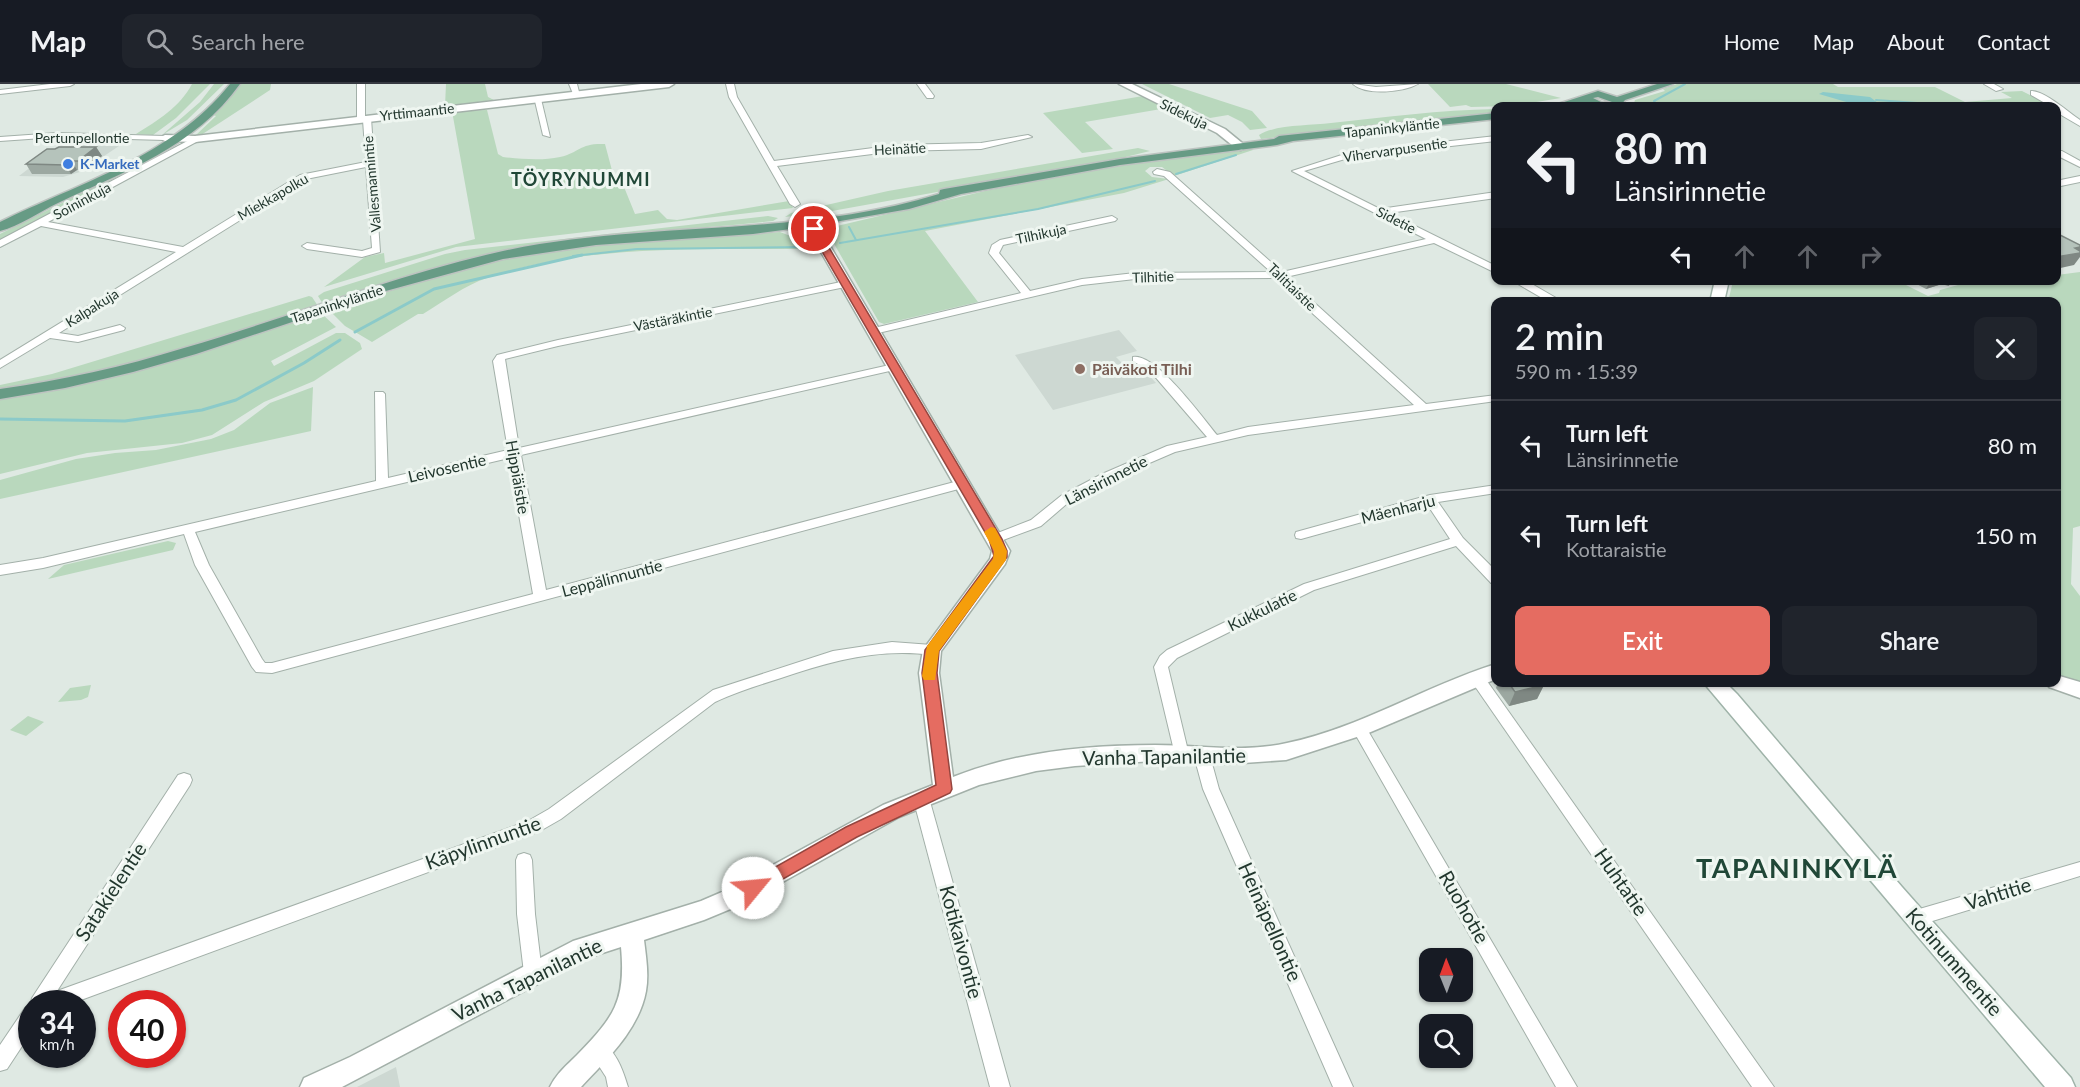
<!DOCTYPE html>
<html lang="en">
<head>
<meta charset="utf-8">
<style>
	:root { --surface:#171b24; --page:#20242c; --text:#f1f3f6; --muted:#9ea1a6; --line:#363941; --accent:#e56c61 }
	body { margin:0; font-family:Lato,sans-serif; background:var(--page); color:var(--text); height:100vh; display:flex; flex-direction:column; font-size:22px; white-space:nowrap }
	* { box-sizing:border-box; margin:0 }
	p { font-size:20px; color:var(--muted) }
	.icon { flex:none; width:33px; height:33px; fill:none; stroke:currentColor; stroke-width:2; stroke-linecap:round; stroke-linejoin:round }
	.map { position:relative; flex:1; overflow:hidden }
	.panel { position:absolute; left:1491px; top:213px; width:570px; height:390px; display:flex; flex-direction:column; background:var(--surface); border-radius:12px; box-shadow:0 2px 4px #0004 }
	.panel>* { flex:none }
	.banner { position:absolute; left:1491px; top:18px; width:570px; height:183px; border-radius:12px; box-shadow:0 2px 4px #0004; background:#171b24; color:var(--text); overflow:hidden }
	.needle { width:39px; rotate:359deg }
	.controls { position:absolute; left:1419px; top:864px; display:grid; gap:12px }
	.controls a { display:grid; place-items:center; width:54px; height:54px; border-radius:12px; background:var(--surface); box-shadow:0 2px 4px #0004; font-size:30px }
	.speed { position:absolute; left:18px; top:906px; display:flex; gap:12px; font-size:30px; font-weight:700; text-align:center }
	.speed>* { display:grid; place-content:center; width:78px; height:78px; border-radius:50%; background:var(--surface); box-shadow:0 2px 4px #0004; line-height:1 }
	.speed small { font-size:15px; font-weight:400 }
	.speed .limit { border:9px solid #d22; background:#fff; color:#111 }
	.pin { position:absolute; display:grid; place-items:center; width:51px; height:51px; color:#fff; margin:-26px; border:3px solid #fff; border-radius:50%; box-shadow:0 2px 6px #0007 }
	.me { position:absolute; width:66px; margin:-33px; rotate:62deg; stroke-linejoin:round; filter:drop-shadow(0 0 4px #0008) }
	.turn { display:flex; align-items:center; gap:21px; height:126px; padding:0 24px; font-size:27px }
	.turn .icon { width:78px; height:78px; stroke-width:2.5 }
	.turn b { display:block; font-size:42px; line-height:51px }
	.lanes { display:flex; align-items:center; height:57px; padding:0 24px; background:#0003; justify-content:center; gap:30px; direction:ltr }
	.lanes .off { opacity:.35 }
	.round { display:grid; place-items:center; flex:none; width:63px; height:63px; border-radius:12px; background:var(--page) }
	.summary { display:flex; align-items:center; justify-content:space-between; height:102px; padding:0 24px }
	h1 { font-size:36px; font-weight:600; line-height:45px }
	.primary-button { display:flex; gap:12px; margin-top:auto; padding:12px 24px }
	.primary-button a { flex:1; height:69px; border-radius:12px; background:var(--accent); color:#fff; font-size:24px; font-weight:600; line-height:69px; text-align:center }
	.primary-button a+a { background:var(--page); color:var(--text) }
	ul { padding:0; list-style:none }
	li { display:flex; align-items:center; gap:18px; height:90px; padding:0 24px; border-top:2px solid var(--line) }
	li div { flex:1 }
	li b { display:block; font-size:22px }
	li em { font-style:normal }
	header { display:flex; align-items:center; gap:36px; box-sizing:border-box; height:84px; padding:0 30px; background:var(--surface); border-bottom:2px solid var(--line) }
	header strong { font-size:28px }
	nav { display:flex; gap:33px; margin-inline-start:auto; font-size:21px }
	.search { width:420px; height:54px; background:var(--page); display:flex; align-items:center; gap:15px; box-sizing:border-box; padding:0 21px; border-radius:12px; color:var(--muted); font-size:22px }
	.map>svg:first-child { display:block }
</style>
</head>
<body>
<header>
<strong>Map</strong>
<div class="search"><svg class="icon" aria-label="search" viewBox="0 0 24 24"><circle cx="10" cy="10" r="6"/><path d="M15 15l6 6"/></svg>Search here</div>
<nav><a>Home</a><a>Map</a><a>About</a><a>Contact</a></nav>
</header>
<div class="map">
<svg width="2080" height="1003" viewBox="0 0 2080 1003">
	<rect width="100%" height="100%" fill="#dfe9e3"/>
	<g fill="#cdd8d2">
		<polygon points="69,54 124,56 125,58 80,88 63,93 19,92"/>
		<polygon points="1119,246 1137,267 1116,273 1125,282 1146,288 1156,299 1053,326 1015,271"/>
		<polygon points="396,983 400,1003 357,1003"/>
	</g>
	<g fill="#b9d8bd">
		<path d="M192 0H210L176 34 153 51 136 50C157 37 180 23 192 0Z"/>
		<polygon points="214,0 224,0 187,36 162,51 200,18"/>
		<polygon points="239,0 271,0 270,6 201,51 196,51 216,32 213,31"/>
		<polygon points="446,0 485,0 488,13 494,16 445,22"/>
		<polygon points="1142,0 1169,0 1252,27 1267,44 1250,46 1242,38 1228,31 1210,34"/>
		<polygon points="1420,0 1506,0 1561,14 1512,22 1471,23 1466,21 1450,23 1428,0"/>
		<polygon points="1677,0 1833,0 1838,3 1935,3 1965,18 2012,14 2001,8 2022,7 2052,22 1633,22 1635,16 1665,7 1663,5"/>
		<polygon points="1143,12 1167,24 1085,38 1113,65 1082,69 1043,29"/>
		<path d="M1495 25V30L1261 55 1259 51C1277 40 1309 42 1331 39 1386 33 1440 26 1495 25Z"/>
		<path d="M487 26 498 70 503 73C521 75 542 77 560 73 581 68 579 59 605 60L614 94 642 89 646 99 624 103 635 130 658 126 667 135 677 136 789 117 793 124 456 163 324 203 365 173 384 169 385 179 475 155 452 27Z"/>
		<polygon points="1249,63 1253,66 1174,92 1162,83 1150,83 1145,87 1152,93 1169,95 1124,109 925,147 978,218 884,240 879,238 829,151 831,144 837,142 985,107 1087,87"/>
		<polygon points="1138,64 1150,67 1105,78 926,110 832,127 785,133 791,129 888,107"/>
		<polygon points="132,84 139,85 0,157 0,150"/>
		<path d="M768 132 778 134 773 137C695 146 617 147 540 161 466 173 395 198 323 220L318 212 324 208 445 170 465 166Z"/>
		<path d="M780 148 793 153 800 152 813 165C707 166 588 159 487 194 465 201 443 218 423 230H418L372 258 345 242 330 227C400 204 470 179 544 167 622 155 701 155 780 148Z"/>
		<polygon points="2080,188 2080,442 2073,444 2071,500 2080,512 2080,600 2057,592 2056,218 1728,218 1733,197 1898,197 1928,212 1939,209 1940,206 1976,196 2056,196 2057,191"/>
		<polygon points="309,212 312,213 318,222 178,267 89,290 0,306 0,301 52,290"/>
		<polygon points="321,229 336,243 271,277 274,282 336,249 345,249 360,259 362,265 314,297 264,318 212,351 182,359 87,369 0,390 0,315 156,281"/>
		<polygon points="313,303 311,347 0,415 0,396 76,375 115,369 156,366 211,355 234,346 270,319"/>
		<polygon points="168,457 176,459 173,466 48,495 64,481"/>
		<polygon points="91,601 88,613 81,616 58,618 70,604"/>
		<polygon points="28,632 44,638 26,652 10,646"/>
	</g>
	<polygon fill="#8bcac9" points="1823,8 1870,13 1882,22 1860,22 1819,10"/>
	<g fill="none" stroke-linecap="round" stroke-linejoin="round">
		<g stroke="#8bcac9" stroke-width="2">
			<polyline points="1876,16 1931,20"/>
			<polyline points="1657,22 1654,17 1685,0"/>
			<polyline points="1176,90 1236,71"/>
			<polyline points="849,143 856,156"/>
			<polyline points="840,159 1038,125 1155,97"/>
			<polyline points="573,172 637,165 803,163"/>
		</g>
		<g stroke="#8bcac9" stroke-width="3">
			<polyline points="355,248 434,205 582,171"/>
			<polyline points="0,335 125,337 202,326 236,316 304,279 340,256"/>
		</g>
		<defs>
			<g id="minor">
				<polygon points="50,0 74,0 70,2 0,10 0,6"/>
				<polygon points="357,0 365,0 365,32 371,34 380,168 362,173 307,165 302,162 307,159 362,167 372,164 366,83 306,95 59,249 78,252 120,241 125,244 124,246 78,258 50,254 0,284 0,276 176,168 41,142 0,163 0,156 195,53 199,55 198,57 48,138 183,163 300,91 366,78 363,36 357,34"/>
				<polygon points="569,0 577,0 580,12 574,12"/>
				<polygon points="726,0 734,0 737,13 774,77 896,61 981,59 1028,51 1032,53 981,65 896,67 777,82 800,120 795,123 790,120 729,13"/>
				<polygon points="917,0 925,0 934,12 933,14 927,14"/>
				<path d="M1353 0 1376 3 1418 0C1404 8 1366 12 1353 0Z"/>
				<polygon points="1984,0 1994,0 2003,5 1996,7"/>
				<path d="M2031 7C2045 7 2068 28 2080 36V42L2056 28V22H2050L2031 11Z"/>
				<polygon points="534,13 541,15 550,53 543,51"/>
				<polygon points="57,49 165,52 169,54 165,56 57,53 0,57 0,53"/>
				<path d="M1496 52V57L1352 73 1304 87 1380 125 1496 108V114L1389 129 1496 182V189L1434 159 1286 193 1426 320 1496 311V317L1248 351 1175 368 1110 396 1070 417 1041 442 995 459 989 455 990 452 1031 436 1062 411 1102 390 1167 362 1207 353 1151 288 1133 277V273C1156 269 1202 333 1217 351L1248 343 1414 321 1280 200 1277 194 1135 195 1082 201 874 250 869 247 874 244 1021 209 989 169 992 161 1000 156 1112 132 1117 135 1115 137 1003 161 999 169 1030 207 1082 195 1135 189 1271 188 1164 92 1154 90 1153 88 1157 85 1170 88 1282 188 1426 155 1292 87 1351 68Z"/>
				<polygon points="2056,67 2062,67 2080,77 2080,83 2056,71"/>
				<polygon points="2080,92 2080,98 2056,103 2056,97"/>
				<polygon points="1511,196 1525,196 1563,218 1549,218"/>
				<path d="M846 197 850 198V202L558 262 505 275 519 364 894 280 899 283 894 286 521 371 546 506 962 396 966 397 968 400 966 403 272 589 256 588 252 583 195 481 184 450 43 484 0 491V481L43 474 376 397 375 308H383L385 310 388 394 508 366 493 277 497 271 558 256ZM509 374 533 510 272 579H265L262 575 209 481 195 448Z"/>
				<polygon points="1496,401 1496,409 1438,418 1463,454 1496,487 1496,501 1491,499 1456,462 1314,506 1177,574 1168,583 1189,671 1186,675 1181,677 1176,675 1154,583 1160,572 1167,566 1304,500 1450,455 1427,420 1301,455 1296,454 1295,451 1296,448 1430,411"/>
				<path d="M892 558 932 561 937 562 939 566 937 570 932 571C879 564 831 577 781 594 759 601 736 608 715 618L561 735 540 747 70 920H32V947L7 985 0 987V961L25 924 30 922 32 914 178 691 184 689 190 691 192 696 190 701 57 907 528 737 549 725 713 606 833 567Z"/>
				<polygon points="1477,588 1482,590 1774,1003 1752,1003 1472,598 1470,594 1472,590"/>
				<polygon points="1359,638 1364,640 1577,1003 1556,1003 1354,648 1351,644 1354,640"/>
				<polygon points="1202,666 1207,668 1210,672 1219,705 1353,1003 1333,1003 1203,705 1194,672 1197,668"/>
				<polygon points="921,707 927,709 929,714 1010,1003 990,1003 913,714 915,709"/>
				<polygon points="524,769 530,771 532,776 535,830 542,889 539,895 533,897 527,895 524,889 517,830 516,776 518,771"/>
				<polygon points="2080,778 2080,792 1916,842 1910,840 1907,834 1910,828 1916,826"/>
				<path d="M597 956C615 963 623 986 628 1003H608L606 993 588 965 590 958Z"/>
			</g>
			<g id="tertiary">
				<polygon points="641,0 674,0 669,3 195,58 165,57 159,54 165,51 195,52"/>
				<polygon points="1119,0 1132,0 1225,45 1247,63 1241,66 1237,65 1217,49"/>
				<path d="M807 129 813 133 1010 467 1005 480 941 567 939 589 953 693C1015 668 1088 661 1155 661 1198 661 1244 669 1287 659 1360 644 1425 602 1496 580V595L1366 650 1286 676 1229 680 1154 677 1075 682 1036 687 979 701 899 733 745 819 704 836 644 856C646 873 649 890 646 907 639 946 606 976 581 1003H550C556 990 567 981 577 971 614 933 626 917 621 863L587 874 342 1003H300L304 994 350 973 573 857 701 817 729 805 883 721 933 701 919 589 923 566 990 475 992 467 801 133Z"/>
				<polygon points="2056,591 2080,598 2080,614 2049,603 2047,598 2056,598"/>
			</g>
			<g id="secondary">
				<polygon points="1605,19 1610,22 1599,22 1600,20"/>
				<polygon points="1715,196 1729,196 1724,218 1710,218"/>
				<polygon points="1703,598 1725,598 1737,610 1902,803 2071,994 2075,1003 2045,1003"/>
			</g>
			<g id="primary">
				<path d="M230 0H240C195 63 125 87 58 119 39 128 20 142 0 147V138C79 99 173 72 230 0Z"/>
				<path d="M1657 0H1673L1625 16 1620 22H1592L1585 18 1568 22H1552L1598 7 1617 13ZM1598 13 1612 18 1603 19 1593 14Z"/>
				<path d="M1496 29V35L1293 57 1277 61 1120 81 961 110 909 125 806 143 753 150 596 161 503 175 382 208 196 270 133 288 65 304 0 315V305C63 296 123 283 184 264 291 233 394 191 503 167 647 136 797 154 939 110L940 106 944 105 1120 75 1274 55 1279 52Z"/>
			</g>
		</defs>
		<use href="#minor" stroke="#a3b0a9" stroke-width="2"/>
		<use href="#tertiary" stroke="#a3b0a9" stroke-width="3"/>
		<use href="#secondary" stroke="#9fb3a9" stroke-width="3"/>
		<use href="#primary" stroke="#bdc3c0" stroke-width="3"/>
		<use href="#minor" fill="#fff" fill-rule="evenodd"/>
		<use href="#tertiary" fill="#fff" fill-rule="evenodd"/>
		<use href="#secondary" fill="#fff" fill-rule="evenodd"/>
		<use href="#primary" fill="#679b85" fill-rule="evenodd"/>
	</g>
	<g fill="#9ca8a1">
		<polygon points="96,63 102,72 84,86 77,86 71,90 32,90 26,80 55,65"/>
		<polygon points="1909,196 1957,196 1948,202 1942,200 1926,205"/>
		<polygon points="1498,598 1541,598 1544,601 1537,615 1509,622 1496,604"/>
	</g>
	<g fill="#7f8883">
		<polygon points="96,63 102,72 84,86 78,77"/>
		<polygon points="72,77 77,86 71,90 66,81"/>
		<polygon points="2080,163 2080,173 2074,181 2056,185 2056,173 2075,164"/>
		<polygon points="1931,196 1944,196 1942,200 1926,205"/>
		<polygon points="1951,196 1957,196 1948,202"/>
		<polygon points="1544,601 1537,615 1509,622 1515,608"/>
	</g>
	<g fill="#b5c3bb" stroke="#7f8883" stroke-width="1.5">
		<polygon points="59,63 96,63 78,77 72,77 66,81 26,80 47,65 55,65"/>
		<polygon points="2056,149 2080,161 2080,163 2075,164 2080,167 2080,169 2056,173"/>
		<polygon points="1508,598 1541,598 1544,601 1515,608"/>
	</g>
	<polygon fill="#e56c61" stroke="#95463f" stroke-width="1.5" points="810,143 818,145 1002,455 1007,467 1007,473 939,567 937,589 952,705 950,709 857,753 753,812 747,809 745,804 747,799 846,743 936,701 922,589 925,566 994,472 989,455 809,145"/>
	<polygon fill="#f59e0b" points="991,443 995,444 1007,467 1006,476 939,567 935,596 924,596 922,592 927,562 993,475 994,467 984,448"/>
	<circle fill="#3f7fe0" stroke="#eff6f1" stroke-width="2" cx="68" cy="80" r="6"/>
	<circle fill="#8d6e63" stroke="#eff6f1" stroke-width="2" cx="1080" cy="285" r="6"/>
	<g text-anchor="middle" stroke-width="6" stroke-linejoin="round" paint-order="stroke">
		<g font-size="14" fill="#22372e" stroke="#eff6f1">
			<text transform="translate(417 28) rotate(-6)" y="5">Yrttimaantie</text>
			<text transform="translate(1184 30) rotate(26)" y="5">Sidekuja</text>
			<text transform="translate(1392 44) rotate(-6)" y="5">Tapaninkyläntie</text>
			<text x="82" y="59">Pertunpellontie</text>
			<text transform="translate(900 65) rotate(-3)" y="5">Heinätie</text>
			<text transform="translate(1395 66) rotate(-8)" y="5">Vihervarpusentie</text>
			<text transform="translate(372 100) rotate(-95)" y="5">Vallesmannintie</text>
			<text transform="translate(273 113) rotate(-30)" y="5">Miekkapolku</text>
			<text transform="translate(82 117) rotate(-28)" y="5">Soininkuja</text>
			<text transform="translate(1396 136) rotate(27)" y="5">Sidetie</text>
			<text transform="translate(1041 150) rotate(-12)" y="5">Tilhikuja</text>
			<text transform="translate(1153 193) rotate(-2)" y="5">Tilhitie</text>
			<text transform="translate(1292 203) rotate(44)" y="5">Talitiaistie</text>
			<text transform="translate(337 220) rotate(-18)" y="5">Tapaninkyläntie</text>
			<text transform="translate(92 224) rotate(-32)" y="5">Kalpakuja</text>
			<text transform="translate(673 235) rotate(-11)" y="5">Västäräkintie</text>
		</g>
		<g font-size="14" font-weight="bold" fill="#366cbe" stroke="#eff6f1" text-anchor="start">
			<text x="80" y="85">K-Market</text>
		</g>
		<g font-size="16" font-weight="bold" fill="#785e54" stroke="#eff6f1" text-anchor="start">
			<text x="1092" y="291">Päiväkoti Tilhi</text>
		</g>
		<g font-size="16" fill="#22372e" stroke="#eff6f1">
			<text transform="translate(447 384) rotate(-13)" y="6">Leivosentie</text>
			<text transform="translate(518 393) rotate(80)" y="6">Hippiäistie</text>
			<text transform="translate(1106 396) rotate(-27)" y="6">Länsirinnetie</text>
			<text transform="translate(1398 425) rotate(-14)" y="6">Mäenharju</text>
			<text transform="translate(612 494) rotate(-15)" y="6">Leppälinnuntie</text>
			<text transform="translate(1262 526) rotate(-26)" y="6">Kukkulatie</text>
		</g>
		<g font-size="18" font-weight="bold" letter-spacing="1.5" fill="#204737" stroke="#eff6f1">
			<text x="581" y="102">TÖYRYNUMMI</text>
		</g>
		<g font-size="20" fill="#22372e" stroke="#eff6f1">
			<text transform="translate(1164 673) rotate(-1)" y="7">Vanha Tapanilantie</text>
			<text transform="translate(483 759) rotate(-20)" y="7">Käpylinnuntie</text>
			<text transform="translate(1621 798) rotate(55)" y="7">Huhtatie</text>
			<text transform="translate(111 808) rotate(-57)" y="7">Satakielentie</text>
			<text transform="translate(1998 810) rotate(-17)" y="7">Vahtitie</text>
			<text transform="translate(1464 823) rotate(60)" y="7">Ruohotie</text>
			<text transform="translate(1270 838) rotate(66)" y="7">Heinäpellontie</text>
			<text transform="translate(961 858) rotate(75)" y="7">Kotikaivontie</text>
			<text transform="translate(1954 878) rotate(49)" y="7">Kotinummentie</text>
			<text transform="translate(527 896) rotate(-26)" y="7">Vanha Tapanilantie</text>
		</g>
		<g font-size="27" font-weight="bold" letter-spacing="1.5" fill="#204737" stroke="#eff6f1">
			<text x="1797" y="794">TAPANINKYLÄ</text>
		</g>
	</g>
</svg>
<div class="controls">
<a><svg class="needle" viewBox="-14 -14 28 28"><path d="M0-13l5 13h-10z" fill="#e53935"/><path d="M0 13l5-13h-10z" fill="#9ea1a6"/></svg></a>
<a><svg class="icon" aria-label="search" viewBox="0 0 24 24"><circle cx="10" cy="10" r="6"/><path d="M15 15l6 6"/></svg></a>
</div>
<div class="speed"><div>34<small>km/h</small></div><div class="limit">40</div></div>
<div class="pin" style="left:814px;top:145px;background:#d93025"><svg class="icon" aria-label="arrive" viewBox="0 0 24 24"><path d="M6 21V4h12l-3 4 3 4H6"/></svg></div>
<svg class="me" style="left:753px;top:804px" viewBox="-20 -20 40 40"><circle r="19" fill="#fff"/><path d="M0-13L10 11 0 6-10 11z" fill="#e56c61"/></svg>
<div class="banner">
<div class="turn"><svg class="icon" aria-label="left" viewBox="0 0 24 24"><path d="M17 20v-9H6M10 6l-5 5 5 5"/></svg><div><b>80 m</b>Länsirinnetie</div></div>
<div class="lanes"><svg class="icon" aria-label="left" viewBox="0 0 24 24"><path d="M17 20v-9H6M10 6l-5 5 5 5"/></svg><svg class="icon off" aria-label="ahead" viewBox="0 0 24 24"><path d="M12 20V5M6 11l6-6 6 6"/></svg><svg class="icon off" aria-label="ahead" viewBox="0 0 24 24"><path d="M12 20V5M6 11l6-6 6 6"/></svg><svg class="icon off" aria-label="right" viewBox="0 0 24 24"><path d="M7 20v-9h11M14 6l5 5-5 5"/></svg></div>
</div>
<section class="panel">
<div class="summary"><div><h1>2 min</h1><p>590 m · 15:39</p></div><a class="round"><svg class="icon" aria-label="close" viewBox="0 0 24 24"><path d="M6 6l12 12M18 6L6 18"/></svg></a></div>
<ul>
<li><svg class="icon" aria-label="left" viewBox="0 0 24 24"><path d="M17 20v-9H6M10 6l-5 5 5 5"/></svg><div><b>Turn left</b><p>Länsirinnetie</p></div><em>80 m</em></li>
<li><svg class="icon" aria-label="left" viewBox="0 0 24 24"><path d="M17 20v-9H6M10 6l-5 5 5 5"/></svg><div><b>Turn left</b><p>Kottaraistie</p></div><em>150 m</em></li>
</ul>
<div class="primary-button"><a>Exit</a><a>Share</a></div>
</section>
</div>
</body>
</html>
